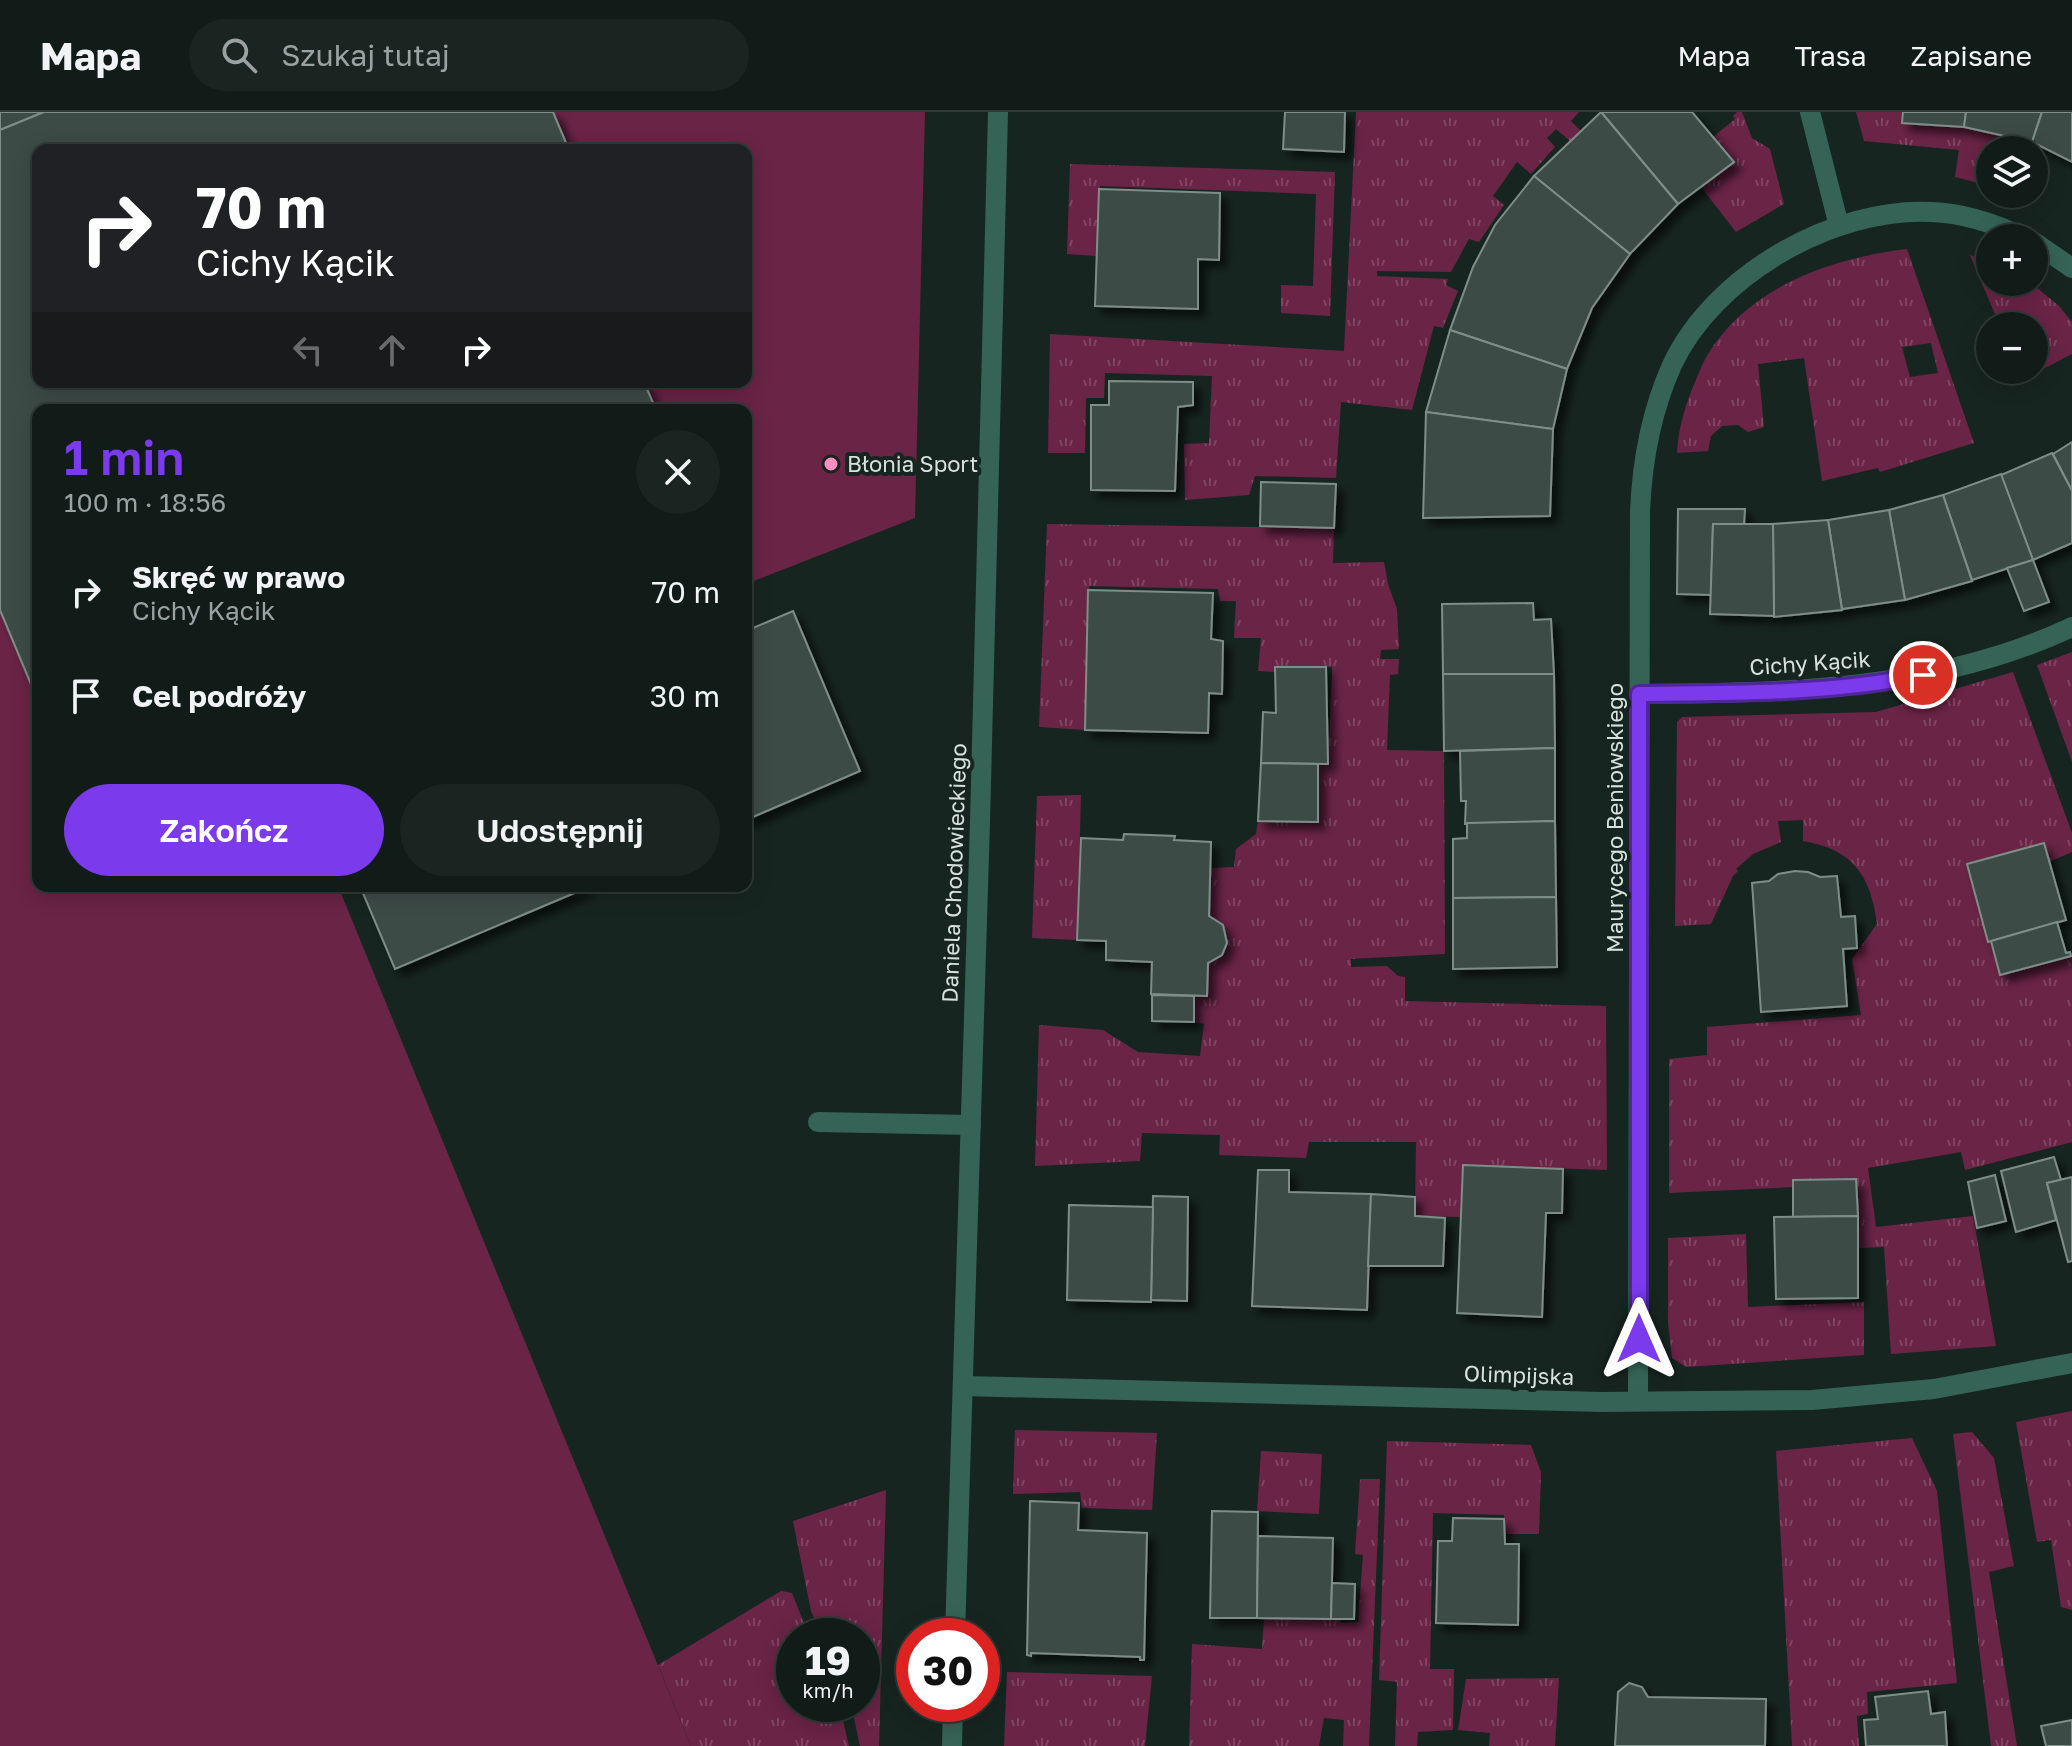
<!DOCTYPE html>
<html lang="pl">
<head>
<meta charset="utf-8">
<style>
	:root { --surface:#111c18; --page:#1a2521; --text:#f1f3f6; --muted:#9ca1a2; --line:#303a37; --accent:#7c3aed }
	body { margin:0; font-family:"Golos Text",sans-serif; background:var(--page); color:var(--text); height:100vh; display:flex; flex-direction:column; font-size:30px; white-space:nowrap }
	* { box-sizing:border-box; margin:0 }
	p { font-size:26px; color:var(--muted) }
	.icon { flex:none; width:44px; height:44px; fill:none; stroke:currentColor; stroke-width:2; stroke-linecap:round; stroke-linejoin:round }
	.map { position:relative; flex:1; overflow:hidden }
	.drawer { position:absolute; left:32px; top:292px; width:720px; height:488px; display:flex; flex-direction:column; background:var(--surface); border-radius:16px; box-shadow:0 4px 20px #0003,0 0 0 2px var(--line) }
	.drawer>* { flex:none }
	.top-card { position:absolute; left:32px; top:32px; width:720px; height:244px; border-radius:16px; box-shadow:0 4px 20px #0003,0 0 0 2px var(--line); background:#202124; color:#fff; overflow:hidden }
	.fabs { position:absolute; left:1976px; top:24px; display:grid; gap:16px }
	.fabs a { display:grid; place-items:center; width:72px; height:72px; border-radius:50%; background:var(--surface); box-shadow:0 4px 20px #0003,0 0 0 2px var(--line); font-size:40px }
	.speed { position:absolute; left:776px; top:1506px; display:flex; gap:16px; font-size:40px; font-weight:700; text-align:center }
	.speed>* { display:grid; place-content:center; width:104px; height:104px; border-radius:50%; background:var(--surface); box-shadow:0 4px 20px #0003,0 0 0 2px var(--line); line-height:1 }
	.speed small { font-size:20px; font-weight:400 }
	.speed .limit { border:12px solid #d22; background:#fff; color:#111 }
	.pin { position:absolute; display:grid; place-items:center; width:68px; height:68px; color:#fff; margin:-34px; border:4px solid #fff; border-radius:50%; box-shadow:0 2px 8px #0007 }
	.me { position:absolute; width:88px; margin:-44px; rotate:0deg; stroke-linejoin:round; filter:drop-shadow(0 0 6px #0008) }
	.turn { display:flex; align-items:center; gap:28px; height:168px; padding:0 32px; font-size:36px }
	.turn .icon { width:104px; height:104px; stroke-width:2.5 }
	.turn b { display:block; font-size:56px; line-height:68px }
	.lanes { display:flex; align-items:center; height:76px; padding:0 32px; background:#0003; justify-content:center; gap:40px; direction:ltr }
	.lanes .off { opacity:.35 }
	.round { display:grid; place-items:center; flex:none; width:84px; height:84px; border-radius:42px; background:var(--page) }
	.overview { display:flex; align-items:center; justify-content:space-between; height:136px; padding:0 32px }
	h1 { font-size:48px; font-weight:600; line-height:60px; color:var(--accent) }
	.action { display:flex; gap:16px; margin-top:auto; padding:16px 32px }
	.action a { flex:1; height:92px; border-radius:48px; background:var(--accent); color:#fff; font-size:32px; font-weight:600; line-height:92px; text-align:center }
	.action a+a { background:var(--page); color:var(--text) }
	ul { padding:0; list-style:none }
	li { display:flex; align-items:center; gap:24px; height:104px; padding:0 32px }
	li div { flex:1 }
	li b { display:block; font-size:30px }
	li em { font-style:normal }
	header { display:flex; align-items:center; gap:48px; box-sizing:border-box; height:112px; padding:0 40px; background:var(--surface); border-bottom:2px solid var(--line) }
	header strong { font-size:38px }
	nav { display:flex; gap:44px; margin-inline-start:auto; font-size:28px }
	.search { width:560px; height:72px; background:var(--page); display:flex; align-items:center; gap:20px; box-sizing:border-box; padding:0 28px; border-radius:44px; color:var(--muted); font-size:30px }
	.map>svg:first-child { display:block }
</style>
</head>
<body>
<header>
<strong>Mapa</strong>
<div class="search"><svg class="icon" aria-label="search" viewBox="0 0 24 24"><circle cx="10" cy="10" r="6"/><path d="M15 15l6 6"/></svg>Szukaj tutaj</div>
<nav><a>Mapa</a><a>Trasa</a><a>Zapisane</a></nav>
</header>
<div class="map">
<svg width="2072" height="1634" viewBox="0 0 2072 1634">
	<defs>
		<pattern id="grass-tufts" width="24" height="20" patternUnits="userSpaceOnUse" patternTransform="scale(2)"><rect width="24" height="20" fill="#6a2446"/><path d="M3 7l-1-3M5 7V3M7 7l1-3M15 17l-1-3M17 17v-4M19 17l1-3" fill="none" stroke="#7f4460"/></pattern>
		<filter id="shadow"><feDropShadow dx="7" dy="7" stdDeviation="4" flood-color="#0009"/></filter>
	</defs>
	<rect width="100%" height="100%" fill="#172520"/>
	<g fill="url(#grass-tufts)" fill-rule="evenodd">
		<polygon points="1356,0 1579,0 1571,9 1581,19 1570,29 1556,17 1547,26 1555,35 1531,62 1517,50 1493,84 1504,93 1479,130 1469,127 1451,160 1377,159 1377,164 1448,167 1446,173 1458,179 1443,216 1434,214 1412,298 1341,290 1336,366 1255,364 1249,383 1185,388 1184,332 1209,331 1212,264 1105,261 1104,286 1086,286 1085,341 1048,341 1050,222 1344,239"/>
		<polygon points="1737,0 1742,0 1752,26 1770,37 1784,92 1736,120 1701,75 1734,50 1713,25 1735,7 1733,4"/>
		<polygon points="1856,0 1903,0 1903,11 1964,15 2010,25 2007,38 1990,38 1990,74 1955,65 1959,38 1864,29"/>
		<polygon points="1070,52 1335,60 1330,204 1281,201 1281,173 1313,174 1316,82 1100,74 1097,144 1067,142"/>
		<path d="M1907 137 1974 331 1880 360 1878 356 1822 369 1804 246 1758 252 1764 315 1748 320 1738 313 1722 314 1711 324 1708 339 1677 341C1678 317 1686 291 1695 270 1699 261 1703 250 1708 242 1750 174 1832 146 1907 137ZM1931 231 1938 261 1910 265 1902 235Z"/>
		<polygon points="1970,143 1990,151 1990,170 2030,170 2059,194 2072,210 2072,242 2022,268 2018,258 2034,258 2034,214 2000,214"/>
		<path d="M1047 412 1334 416 1333 451 1384 450 1388 472 1397 497 1399 537 1381 538 1380 547H1399L1398 562 1390 563 1387 638 1444 639 1445 842 1351 847V855L1387 854 1398 864 1405 865V889L1606 894 1607 1058 1463 1053 1461 1105 1415 1104 1416 1030H1309L1306 1046 1219 1043 1220 1023 1142 1021 1140 1049 1035 1054 1039 913 1103 918 1138 940 1200 944 1204 912 1194 910V884H1207L1208 851C1225 844 1231 831 1223 813L1209 804 1210 756 1234 755 1236 737 1256 722 1258 709H1318V652H1328L1332 562V555H1275V560L1258 559 1261 526H1234L1236 489H1220L1218 477 1089 474 1085 618 1039 615Z"/>
		<polygon points="2072,540 2072,650 2037,553"/>
		<path d="M2013 560 2072 721V740L2049 750 2044 732 1967 752 2000 862 2072 844V1030L1965 1058 1961 1040 1868 1056 1876 1115 1973 1104 1996 1234 1891 1242 1884 1135 1858 1136 1856 1067 1793 1068V1075L1669 1081V947L1707 943V915L1861 903 1852 847 1877 812C1871 764 1853 737 1803 729V708L1778 709 1781 730 1753 742 1736 757 1738 759 1733 764 1711 812 1675 814 1677 610 1682 605 1876 600Z"/>
		<polygon points="1081,683 1077,828 1032,826 1037,684"/>
		<polygon points="1746,1122 1748,1195 1864,1190 1864,1243 1686,1255 1672,1246 1668,1210 1668,1126"/>
		<polygon points="2072,1299 2072,1498 2061,1495 2051,1428 2037,1430 2016,1310"/>
		<polygon points="1015,1318 1157,1321 1152,1398 1082,1396 1080,1380 1013,1382"/>
		<polygon points="1972,1320 1994,1346 2014,1454 1989,1460 2017,1634 1991,1634 1953,1322"/>
		<polygon points="1912,1326 1937,1379 1957,1571 1867,1580 1868,1602 1857,1604 1859,1634 1792,1634 1776,1339"/>
		<polygon points="1387,1329 1531,1333 1541,1360 1539,1422 1505,1422 1504,1403 1433,1401 1430,1557 1454,1557 1453,1618 1418,1620 1417,1634 1395,1634 1397,1570 1379,1568"/>
		<polygon points="1261,1339 1322,1342 1319,1402 1257,1399"/>
		<polygon points="1360,1367 1380,1367 1369,1634 1343,1634 1344,1608 1324,1606 1319,1634 1189,1634 1192,1532 1262,1537 1264,1506 1340,1507 1341,1511 1358,1510 1363,1443 1355,1442"/>
		<polygon points="886,1378 879,1634 860,1634 851,1592 862,1592 862,1524 822,1524 811,1499 793,1409"/>
		<polygon points="781,1479 792,1481 809,1524 794,1524 794,1592 839,1592 849,1634 691,1634 658,1553"/>
		<polygon points="1007,1560 1152,1564 1145,1634 1004,1634"/>
		<polygon points="1559,1566 1555,1634 1489,1634 1490,1621 1458,1618 1466,1567"/>
	</g>
	<path fill="#6a2446" fill-rule="evenodd" d="M0 0H925L915 406 746 472V298H38V774H338L691 1634H0ZM38 38H746V270H38Z"/>
	<g fill="#3c4b46" stroke="#7d8e88" stroke-width="2" filter="url(#shadow)">
		<polygon points="0,0 44,0 0,18"/>
		<polygon points="44,0 553,0 569,38 38,38 38,270 644,270 656,298 38,298 38,589 0,498 0,18"/>
		<polygon points="1285,0 1345,0 1344,40 1283,37"/>
		<polygon points="1601,0 1692,0 1734,50 1678,92"/>
		<polygon points="1601,0 1678,92 1630,142 1534,64"/>
		<polygon points="1903,0 1966,0 1964,15 1902,11"/>
		<polygon points="1966,0 2042,0 2032,30 1964,15"/>
		<polygon points="2042,0 2072,0 2072,50 2032,30"/>
		<polygon points="1534,64 1630,142 1592,196 1567,257 1450,218 1473,155 1495,113"/>
		<polygon points="1099,77 1220,81 1219,148 1198,147 1198,197 1095,194"/>
		<polygon points="1450,218 1567,257 1553,317 1426,300"/>
		<polygon points="1109,269 1193,270 1193,293 1178,295 1175,379 1091,378 1091,293 1109,293"/>
		<polygon points="1426,300 1553,317 1550,404 1423,406"/>
		<polygon points="2072,330 2072,379 2053,342"/>
		<polygon points="2052,341 2072,379 2072,431 2033,448 2001,363"/>
		<polygon points="2001,362 2033,448 1972,468 1943,383"/>
		<polygon points="1261,370 1336,372 1334,416 1260,414"/>
		<polygon points="1943,383 1972,469 1905,488 1889,398"/>
		<polygon points="1678,397 1745,397 1744,413 1713,412 1711,483 1677,482"/>
		<polygon points="1889,398 1905,488 1842,497 1828,408"/>
		<polygon points="1828,408 1842,498 1774,505 1773,412"/>
		<polygon points="1713,412 1773,412 1774,504 1710,502"/>
		<polygon points="2033,448 2049,490 2024,499 2007,456"/>
		<polygon points="1088,478 1213,481 1211,527 1223,529 1222,582 1209,581 1208,621 1085,618"/>
		<polygon points="1533,491 1534,508 1551,507 1554,562 1443,562 1442,492"/>
		<polygon points="793,499 860,659 746,708 746,519"/>
		<polygon points="1275,555 1326,555 1328,652 1261,651 1263,600 1276,601"/>
		<polygon points="1443,562 1554,562 1555,636 1444,639"/>
		<polygon points="1555,636 1555,709 1465,712 1466,689 1461,689 1460,639"/>
		<polygon points="1261,651 1318,652 1318,710 1258,709"/>
		<polygon points="1555,709 1556,785 1453,786 1453,727 1467,726 1467,711"/>
		<polygon points="1124,722 1175,724 1174,728 1211,730 1209,804 1223,813 1227,831 1222,843 1208,851 1207,884 1151,882 1152,850 1106,848 1106,829 1077,828 1081,726 1123,728"/>
		<polygon points="2044,731 2066,808 1988,830 1967,752"/>
		<polygon points="1795,759 1808,760 1820,765 1837,764 1841,805 1855,804 1857,836 1843,837 1847,894 1761,900 1752,771 1769,769 1778,762"/>
		<polygon points="360,774 591,774 395,857"/>
		<polygon points="1556,785 1557,855 1453,857 1453,786"/>
		<polygon points="2057,810 2066,841 2070,840 2071,844 2000,863 1991,829"/>
		<polygon points="1152,883 1194,884 1194,910 1152,909"/>
		<polygon points="2054,1045 2061,1068 2047,1071 2056,1108 2016,1120 2001,1059"/>
		<polygon points="1463,1053 1563,1057 1562,1101 1546,1101 1542,1205 1457,1201"/>
		<polygon points="1258,1058 1289,1058 1289,1080 1371,1082 1367,1198 1252,1194"/>
		<polygon points="1995,1063 2006,1109 1977,1116 1968,1070"/>
		<polygon points="2072,1065 2072,1149 2068,1150 2047,1071"/>
		<polygon points="1856,1067 1858,1104 1793,1105 1793,1068"/>
		<polygon points="1371,1082 1415,1085 1415,1104 1445,1106 1443,1154 1368,1154"/>
		<polygon points="1153,1084 1188,1085 1187,1189 1151,1188"/>
		<polygon points="1069,1093 1153,1095 1151,1190 1067,1188"/>
		<polygon points="1858,1104 1858,1186 1776,1187 1774,1105"/>
		<polygon points="1030,1389 1079,1391 1078,1418 1147,1421 1144,1548 1140,1548 1140,1545 1031,1541 1031,1544 1027,1543"/>
		<polygon points="1212,1399 1258,1400 1257,1506 1210,1506"/>
		<polygon points="1453,1406 1504,1407 1505,1432 1519,1432 1518,1513 1436,1511 1438,1429 1452,1429"/>
		<polygon points="1258,1424 1333,1426 1331,1507 1257,1506"/>
		<polygon points="1332,1471 1355,1472 1354,1507 1331,1507"/>
		<polygon points="1629,1571 1642,1575 1648,1585 1766,1587 1765,1634 1615,1634 1618,1580"/>
		<polygon points="1928,1579 1931,1602 1945,1600 1947,1634 1866,1634 1864,1608 1878,1607 1875,1585"/>
		<polygon points="2072,1608 2072,1634 2046,1634 2041,1614"/>
	</g>
	<g fill="none" stroke-linecap="round" stroke-linejoin="round">
		<polyline stroke="#356456" stroke-width="20" points="818,1010 971,1013"/>
		<g stroke="#356456" stroke-width="20">
			<polyline points="1810,0 1839,114"/>
			<polyline points="2034,130 2072,156"/>
			<path d="M1639 582C1786 581 1936 579 2072 515"/>
			<polyline points="963,1274 1602,1290 1812,1288 1934,1277 2072,1251"/>
			<path d="M1638 1289 1640 400C1642 348 1651 300 1672 253 1714 163 1833 95 1932 100 1963 101 1996 112 2025 126"/>
			<polyline points="955,1524 980,710 998,0"/>
			<polyline points="952,1634 953,1592"/>
		</g>
	</g>
	<g fill="none" stroke-linecap="round" stroke-linejoin="round">
		<defs>
			<path id="route" d="M1639 1227V582C1734 581 1830 582 1923 563"/>
		</defs>
		<use href="#route" stroke="#51269a" stroke-width="20"/>
		<use href="#route" stroke="#7c3aed" stroke-width="14"/>
	</g>
	<circle fill="#fd8ebf" stroke="#172520" stroke-width="3" cx="831" cy="352" r="8"/>
	<g text-anchor="middle" stroke-width="8" stroke-linejoin="round" paint-order="stroke">
		<g font-size="22" fill="#d8e1de" stroke="#172520" text-anchor="start">
			<text x="847" y="360">Błonia Sport</text>
		</g>
		<g font-size="22" fill="#d8e1de" stroke="#172520">
			<text transform="translate(1810 551) rotate(-4)" y="8">Cichy Kącik</text>
			<text transform="translate(1615 706) rotate(-90)" y="8">Maurycego Beniowskiego</text>
			<text transform="translate(954 761) rotate(-88)" y="8">Daniela Chodowieckiego</text>
			<text transform="translate(1519 1263) rotate(2)" y="8">Olimpijska</text>
		</g>
	</g>
</svg>
<div class="fabs">
<a><svg class="icon" aria-label="layers" viewBox="0 0 24 24"><path d="M12 4l9 5-9 5-9-5zM3 14l9 5 9-5"/></svg></a>
<a>+</a>
<a>−</a>
</div>
<div class="speed"><div>19<small>km/h</small></div><div class="limit">30</div></div>
<div class="pin" style="left:1923px;top:563px;background:#d93025"><svg class="icon" aria-label="arrive" viewBox="0 0 24 24"><path d="M6 21V4h12l-3 4 3 4H6"/></svg></div>
<svg class="me" style="left:1639px;top:1227px" viewBox="-20 -20 40 40"><path d="M0-17L14 15 0 8-14 15z" fill="#7c3aed" stroke="#fff" stroke-width="4"/></svg>
<div class="top-card">
<div class="turn"><svg class="icon" aria-label="right" viewBox="0 0 24 24"><path d="M7 20v-9h11M14 6l5 5-5 5"/></svg><div><b>70 m</b>Cichy Kącik</div></div>
<div class="lanes"><svg class="icon off" aria-label="left" viewBox="0 0 24 24"><path d="M17 20v-9H6M10 6l-5 5 5 5"/></svg><svg class="icon off" aria-label="ahead" viewBox="0 0 24 24"><path d="M12 20V5M6 11l6-6 6 6"/></svg><svg class="icon" aria-label="right" viewBox="0 0 24 24"><path d="M7 20v-9h11M14 6l5 5-5 5"/></svg></div>
</div>
<section class="drawer">
<div class="overview"><div><h1>1 min</h1><p>100 m · 18:56</p></div><a class="round"><svg class="icon" aria-label="close" viewBox="0 0 24 24"><path d="M6 6l12 12M18 6L6 18"/></svg></a></div>
<ul>
<li><svg class="icon" aria-label="right" viewBox="0 0 24 24"><path d="M7 20v-9h11M14 6l5 5-5 5"/></svg><div><b>Skręć w prawo</b><p>Cichy Kącik</p></div><em>70 m</em></li>
<li><svg class="icon" aria-label="arrive" viewBox="0 0 24 24"><path d="M6 21V4h12l-3 4 3 4H6"/></svg><div><b>Cel podróży</b></div><em>30 m</em></li>
</ul>
<div class="action"><a>Zakończ</a><a>Udostępnij</a></div>
</section>
</div>
</body>
</html>
